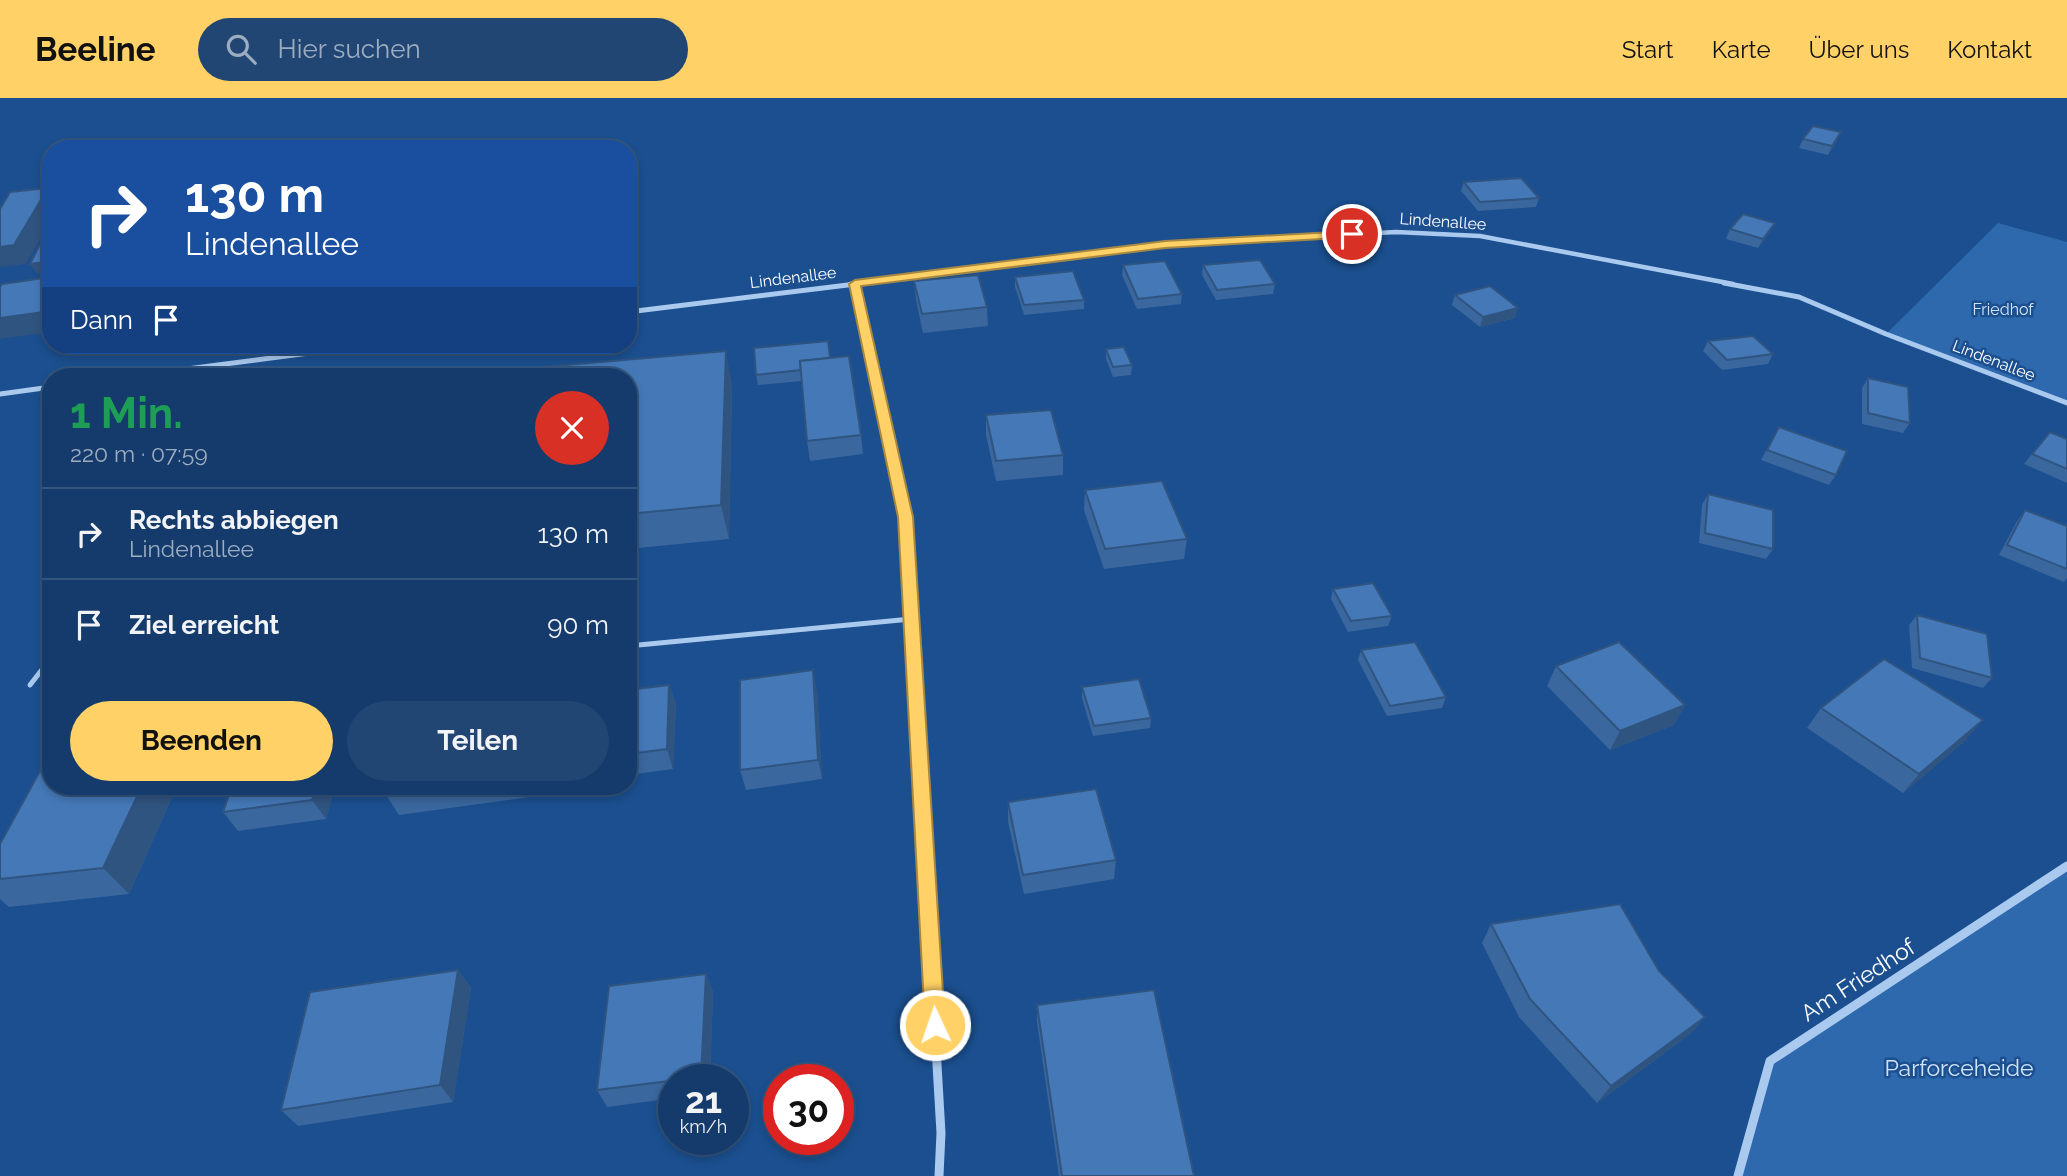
<!DOCTYPE html>
<html lang="de">
<head>
<meta charset="utf-8">
<style>
	:root { --surface:#143b6b; --page:#214673; --text:#f1f3f6; --muted:#9dadc1; --line:#33557e; --accent:#ffd166 }
	body { margin:0; font-family:Raleway,sans-serif; background:var(--page); color:var(--text); height:100vh; display:flex; flex-direction:column; font-size:26px; white-space:nowrap }
	* { box-sizing:border-box; margin:0 }
	p { font-size:23px; color:var(--muted) }
	.icon { flex:none; width:38px; height:38px; fill:none; stroke:currentColor; stroke-width:2; stroke-linecap:round; stroke-linejoin:round }
	.map { position:relative; flex:1; overflow:hidden }
	.drawer { position:absolute; left:42px; top:270px; width:595px; height:427px; display:flex; flex-direction:column; background:var(--surface); border-radius:28px; box-shadow:0 4px 10px #0003,0 0 0 2px var(--line) }
	.drawer>* { flex:none }
	.top-card { position:absolute; left:42px; top:42px; width:595px; height:214px; border-radius:28px; box-shadow:0 4px 10px #0003,0 0 0 2px var(--line); background:#1a4fa0; color:#fff; overflow:hidden }
	.speed { position:absolute; left:658px; top:966px; display:flex; gap:14px; font-size:35px; font-weight:700; text-align:center }
	.speed>* { display:grid; place-content:center; width:91px; height:91px; border-radius:50%; background:var(--surface); box-shadow:0 4px 10px #0003,0 0 0 2px var(--line); line-height:1 }
	.speed small { font-size:18px; font-weight:400 }
	.speed .limit { border:10px solid #d22; background:#fff; color:#111 }
	.pin { position:absolute; display:grid; place-items:center; width:60px; height:60px; color:#fff; margin:-30px; border:4px solid #fff; border-radius:50%; box-shadow:0 2px 7px #0007 }
	.me { position:absolute; width:77px; margin:-38px; rotate:357deg; stroke-linejoin:round; filter:drop-shadow(0 0 5px #0008) }
	.turn { display:flex; align-items:center; gap:24px; height:147px; padding:0 28px; font-size:32px }
	.turn .icon { width:91px; height:91px; stroke-width:2.5 }
	.turn b { display:block; font-size:49px; line-height:60px }
	.then { display:flex; align-items:center; height:66px; padding:0 28px; background:#0003; gap:14px; font-size:26px }
	.round { display:grid; place-items:center; flex:none; width:74px; height:74px; border-radius:37px; background:var(--page) }
	.head { display:flex; align-items:center; justify-content:space-between; height:119px; padding:0 28px }
	h1 { font-size:42px; font-weight:700; line-height:52px; color:#1e9e55 }
	.primary-button { display:flex; gap:14px; margin-top:auto; padding:14px 28px }
	.primary-button a { flex:1; height:80px; border-radius:42px; background:var(--accent); color:#111; font-size:28px; font-weight:700; line-height:80px; text-align:center }
	.primary-button a+a { background:var(--page); color:var(--text) }
	ul { padding:0; list-style:none }
	li { display:flex; align-items:center; gap:21px; height:91px; padding:0 28px; border-top:2px solid var(--line) }
	li div { flex:1 }
	li b { display:block; font-size:26px }
	li em { font-style:normal }
	header { display:flex; align-items:center; gap:42px; box-sizing:border-box; height:98px; padding:0 35px; background:var(--accent); color:#111 }
	header strong { font-size:33px }
	nav { display:flex; gap:38px; margin-inline-start:auto; font-size:24px }
	.search { width:490px; height:63px; background:var(--page); display:flex; align-items:center; gap:18px; box-sizing:border-box; padding:0 24px; border-radius:38px; color:var(--muted); font-size:26px }
	.map>svg:first-child { display:block }
</style>
</head>
<body>
<header>
<strong>Beeline</strong>
<div class="search"><svg class="icon" aria-label="search" viewBox="0 0 24 24"><circle cx="10" cy="10" r="6"/><path d="M15 15l6 6"/></svg>Hier suchen</div>
<nav><a>Start</a><a>Karte</a><a>Über uns</a><a>Kontakt</a></nav>
</header>
<div class="map">
<svg width="2067" height="1078" viewBox="0 0 2067 1078">
	<rect width="100%" height="100%" fill="#1b4f8f"/>
	<g fill="#2e69ad">
		<polygon points="1998,125 2067,144 2067,305 1886,236"/>
		<polygon points="2067,768 2067,1078 1738,1078 1770,963"/>
	</g>
	<g fill="none" stroke-linecap="round" stroke-linejoin="round">
		<g stroke="#a9c9ee" stroke-width="5">
			<polyline points="628,548 911,521"/>
			<polyline points="30,587 51,560"/>
		</g>
		<polyline stroke="#a9c9ee" stroke-width="4.5" points="850,186 1165,147 1396,134 1480,138 1733,186"/>
		<g stroke="#a9c9ee" stroke-width="5">
			<polyline points="855,185 905,419"/>
			<polyline points="1724,185 1799,199 1886,236 2067,305"/>
			<polyline points="628,214 864,185"/>
			<polyline points="133,278 371,247"/>
			<polyline points="0,296 51,289"/>
		</g>
		<polyline stroke="#a9c9ee" stroke-width="7" points="905,417 922,712"/>
		<g stroke="#a9c9ee" stroke-width="9">
			<polyline points="922,710 941,1035 939,1078"/>
			<polyline points="1738,1078 1770,963 2067,768"/>
		</g>
	</g>
	<g fill="#3a679d">
		<polygon points="1841,34 1837,43 1828,57 1799,50 1803,41"/>
		<polygon points="1464,84 1539,100 1536,109 1478,113 1461,93"/>
		<polygon points="1730,131 1770,134 1758,150 1726,141"/>
		<polygon points="1123,167 1182,196 1181,206 1137,211 1122,177"/>
		<polygon points="1203,167 1275,186 1273,196 1216,202 1202,177"/>
		<polygon points="1015,179 1084,202 1084,211 1024,217 1015,189"/>
		<polygon points="914,183 987,209 988,228 923,235 916,202"/>
		<polygon points="1455,197 1515,220 1480,229 1452,207"/>
		<polygon points="1708,243 1773,256 1768,266 1722,272 1703,253"/>
		<polygon points="1106,251 1132,267 1131,277 1113,279 1106,261"/>
		<polygon points="830,260 861,337 863,356 810,363 807,343 802,283 758,287 756,277"/>
		<polygon points="628,278 732,286 729,441 628,451"/>
		<polygon points="1868,280 1910,325 1903,335 1862,326 1862,290"/>
		<polygon points="986,317 1063,357 1063,377 996,383 986,337"/>
		<polygon points="1779,329 1836,377 1829,387 1761,362"/>
		<polygon points="2067,341 2067,385 2024,366 2032,356"/>
		<polygon points="1085,392 1187,441 1184,461 1104,471 1084,412"/>
		<polygon points="1708,396 1773,451 1766,461 1699,445 1702,407"/>
		<polygon points="2025,412 2067,428 2067,480 2064,484 1999,457 2017,423"/>
		<polygon points="1333,491 1392,518 1388,528 1348,534 1331,501"/>
		<polygon points="1917,517 1992,580 1983,590 1912,570 1909,527"/>
		<polygon points="1361,552 1446,599 1442,610 1387,618 1358,562"/>
		<polygon points="1556,568 1685,607 1674,627 1610,652 1547,588"/>
		<polygon points="669,587 676,606 673,671 628,677 628,592"/>
		<polygon points="1082,589 1151,620 1150,630 1093,638 1082,600"/>
		<polygon points="817,592 822,681 746,692 740,672"/>
		<polygon points="1821,610 1966,642 1903,695 1807,630"/>
		<polygon points="51,688 177,688 129,796 9,809 0,801 0,746"/>
		<polygon points="232,688 335,688 326,721 238,733 223,714"/>
		<polygon points="389,688 531,688 529,699 399,717 386,697"/>
		<polygon points="1008,704 1116,762 1114,781 1024,796 1008,724"/>
		<polygon points="1491,826 1705,919 1690,936 1597,1005 1519,919 1482,845"/>
		<polygon points="458,872 471,890 453,1004 298,1028 281,1012"/>
		<polygon points="706,876 713,894 710,982 674,982 674,1000 607,1009 597,992"/>
		<polygon points="1037,907 1194,1078 1059,1078 1037,924"/>
	</g>
	<g fill="#305480">
		<polygon points="1841,34 1837,43 1828,57 1832,48"/>
		<polygon points="48,90 51,95 51,122 26,166 0,169 0,149"/>
		<polygon points="1775,125 1770,134 1758,150 1763,141"/>
		<polygon points="51,163 51,174 37,176 30,166"/>
		<polygon points="1518,210 1515,220 1480,229 1483,219"/>
		<polygon points="51,213 51,234 0,241 0,220"/>
		<polygon points="726,253 732,286 729,441 721,407"/>
		<polygon points="813,572 817,592 822,681 818,662"/>
		<polygon points="669,587 676,606 673,671 667,651"/>
		<polygon points="1685,607 1674,627 1610,652 1620,633"/>
		<polygon points="1983,622 1966,642 1903,695 1919,676"/>
		<polygon points="142,688 177,688 129,796 103,770"/>
		<polygon points="316,688 335,688 326,721 312,702"/>
		<polygon points="523,688 531,688 529,699"/>
		<polygon points="458,872 471,890 453,1004 440,987"/>
		<polygon points="706,876 713,894 710,982 703,982 701,979"/>
		<polygon points="1705,919 1690,936 1597,1005 1611,988"/>
	</g>
	<g fill="#4478b7" stroke="#305480" stroke-width="2">
		<polygon points="1813,28 1841,34 1832,48 1803,41"/>
		<polygon points="1521,80 1539,100 1480,104 1464,84"/>
		<polygon points="48,90 14,147 0,149 0,111 10,94"/>
		<polygon points="1743,116 1775,125 1763,141 1730,131"/>
		<polygon points="51,147 51,163 30,166 39,148"/>
		<polygon points="1260,162 1275,186 1217,192 1203,167"/>
		<polygon points="1165,163 1182,196 1138,201 1123,167"/>
		<polygon points="1073,173 1084,202 1024,207 1015,179"/>
		<polygon points="978,177 987,209 922,216 914,183"/>
		<polygon points="51,179 51,213 0,220 0,189 2,186"/>
		<polygon points="1490,188 1518,210 1483,219 1455,197"/>
		<polygon points="1753,238 1773,256 1727,262 1708,243"/>
		<polygon points="828,243 830,260 800,263 801,272 756,277 754,250"/>
		<polygon points="1124,249 1132,267 1113,269 1106,251"/>
		<polygon points="726,253 721,407 628,416 628,278 519,278 521,271"/>
		<polygon points="849,258 861,337 807,343 800,263"/>
		<polygon points="1868,280 1908,289 1910,325 1868,315"/>
		<polygon points="1051,312 1063,357 996,363 986,317"/>
		<polygon points="1779,329 1847,353 1836,377 1767,352"/>
		<polygon points="2050,334 2067,341 2067,371 2032,356"/>
		<polygon points="1162,383 1187,441 1105,451 1085,392"/>
		<polygon points="1708,396 1773,412 1773,451 1705,435"/>
		<polygon points="2025,412 2067,428 2067,471 2007,447"/>
		<polygon points="1373,485 1392,518 1351,523 1333,491"/>
		<polygon points="1917,517 1987,536 1992,580 1920,560"/>
		<polygon points="1415,544 1446,599 1390,608 1361,552"/>
		<polygon points="1619,544 1685,607 1620,633 1556,568"/>
		<polygon points="1884,561 1983,622 1919,676 1821,610"/>
		<polygon points="813,572 818,662 740,672 740,582"/>
		<polygon points="1139,581 1151,620 1094,628 1082,589"/>
		<polygon points="669,587 667,651 628,656 628,592"/>
		<polygon points="51,653 51,688 142,688 103,770 0,781 0,746"/>
		<polygon points="232,688 316,688 312,702 223,714"/>
		<polygon points="389,688 459,688 386,697"/>
		<polygon points="1096,691 1116,762 1023,777 1008,704"/>
		<polygon points="1620,806 1659,873 1705,919 1611,988 1530,901 1491,826"/>
		<polygon points="458,872 440,987 281,1012 310,894"/>
		<polygon points="706,876 701,979 597,992 609,888"/>
		<polygon points="1154,892 1194,1078 1062,1078 1037,907"/>
	</g>
	<polygon fill="#ffd166" stroke="#a68842" stroke-width="2" points="1352,133 1358,136 1356,139 1165,150 861,188 913,419 945,927 942,934 935,937 928,934 925,927 898,419 849,186 855,182 1165,143"/>
	<g text-anchor="middle" stroke-width="5" stroke-linejoin="round" paint-order="stroke">
		<g font-size="16" fill="#fff" stroke="#1b4f8f">
			<text transform="translate(1443 123) rotate(4)" y="6">Lindenallee</text>
			<text transform="translate(793 179) rotate(-7)" y="6">Lindenallee</text>
			<text transform="translate(1994 262) rotate(21)" y="6">Lindenallee</text>
		</g>
		<g font-size="16" fill="#cfe3fa" stroke="#1b4f8f">
			<text x="2003" y="217">Friedhof</text>
		</g>
		<g font-size="23" fill="#fff" stroke="#1b4f8f">
			<text transform="translate(1858 882) rotate(-33)" y="8">Am Friedhof</text>
		</g>
		<g font-size="23" fill="#cfe3fa" stroke="#1b4f8f">
			<text x="1959" y="978">Parforceheide</text>
		</g>
	</g>
</svg>
<div class="speed"><div>21<small>km/h</small></div><div class="limit">30</div></div>
<div class="pin" style="left:1352px;top:136px;background:#d93025"><svg class="icon" aria-label="arrive" viewBox="0 0 24 24"><path d="M6 21V4h12l-3 4 3 4H6"/></svg></div>
<svg class="me" style="left:935px;top:927px" viewBox="-20 -20 40 40"><circle r="17" fill="#ffd166" stroke="#fff" stroke-width="3"/><path d="M0-11L8 9 0 5-8 9z" fill="#fff"/></svg>
<div class="top-card">
<div class="turn"><svg class="icon" aria-label="right" viewBox="0 0 24 24"><path d="M7 20v-9h11M14 6l5 5-5 5"/></svg><div><b>130 m</b>Lindenallee</div></div>
<div class="then">Dann<svg class="icon" aria-label="arrive" viewBox="0 0 24 24"><path d="M6 21V4h12l-3 4 3 4H6"/></svg></div>
</div>
<section class="drawer">
<div class="head"><div><h1>1 Min.</h1><p>220 m · 07:59</p></div><a class="round" style="background:#d93025;color:#fff"><svg class="icon" aria-label="close" viewBox="0 0 24 24"><path d="M6 6l12 12M18 6L6 18"/></svg></a></div>
<ul>
<li><svg class="icon" aria-label="right" viewBox="0 0 24 24"><path d="M7 20v-9h11M14 6l5 5-5 5"/></svg><div><b>Rechts abbiegen</b><p>Lindenallee</p></div><em>130 m</em></li>
<li><svg class="icon" aria-label="arrive" viewBox="0 0 24 24"><path d="M6 21V4h12l-3 4 3 4H6"/></svg><div><b>Ziel erreicht</b></div><em>90 m</em></li>
</ul>
<div class="primary-button"><a>Beenden</a><a>Teilen</a></div>
</section>
</div>
</body>
</html>
